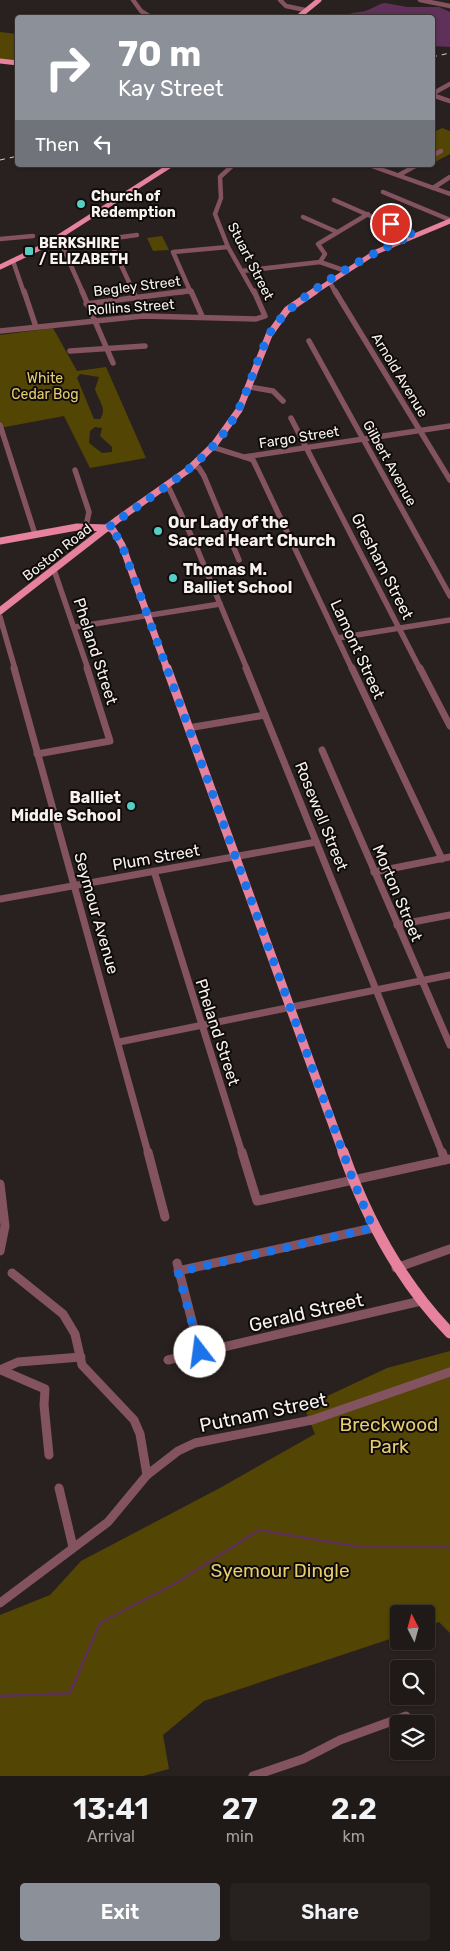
<!DOCTYPE html>
<html lang="en">
<head>
<meta charset="utf-8">
<style>
	:root { --surface:#1f1917; --page:#272220; --text:#f1f3f6; --muted:#a1a0a1; --line:#3c3836; --accent:#8c9099 }
	body { margin:0; font-family:Rubik,sans-serif; background:var(--page); color:var(--text); height:100vh; display:flex; flex-direction:column; font-size:19px; white-space:nowrap }
	* { box-sizing:border-box; margin:0 }
	p { font-size:16px; color:var(--muted) }
	.icon { flex:none; width:28px; height:28px; fill:none; stroke:currentColor; stroke-width:2; stroke-linecap:round; stroke-linejoin:round }
	.map { position:relative; height:1776px; overflow:hidden }
	.sheet { display:flex; flex-direction:column; background:var(--surface); flex:1 }
	.sheet>* { flex:none }
	.hud { position:absolute; left:15px; top:15px; width:420px; height:152px; border-radius:5px; box-shadow:0 1px 4px #0004,0 0 0 1px var(--line); background:#8c9099; color:#fff; overflow:hidden }
	.needle { width:32px; rotate:354deg }
	.controls { position:absolute; left:390px; top:1605px; display:grid; gap:10px }
	.controls a { display:grid; place-items:center; width:45px; height:45px; border-radius:5px; background:var(--surface); box-shadow:0 1px 4px #0004,0 0 0 1px var(--line); font-size:25px }
	.pin { position:absolute; display:grid; place-items:center; width:42px; height:42px; color:#fff; margin:-21px; border:2px solid #fff; border-radius:50%; box-shadow:0 1px 5px #0007 }
	.me { position:absolute; width:55px; margin:-28px; rotate:345deg; stroke-linejoin:round; filter:drop-shadow(0 0 4px #0008) }
	.turn { display:flex; align-items:center; gap:18px; height:105px; padding:0 20px; font-size:22px }
	.turn .icon { width:65px; height:65px; stroke-width:2.5 }
	.turn b { display:block; font-size:35px; line-height:42px }
	.then { display:flex; align-items:center; height:48px; padding:0 20px; background:#0003; gap:10px; font-size:19px }
	.eta { display:flex; justify-content:space-evenly; align-items:center; height:85px; text-align:center }
	.eta b { font-size:30px; font-weight:600; line-height:35px }
	.action { display:flex; gap:10px; margin-top:auto; padding:10px 20px }
	.action a { flex:1; height:58px; border-radius:5px; background:var(--accent); color:#fff; font-size:20px; font-weight:600; line-height:58px; text-align:center }
	.action a+a { background:var(--page); color:var(--text) }
	.map>svg:first-child { display:block }
</style>
</head>
<body>
<div class="map">
<svg width="450" height="1776" viewBox="0 0 450 1776">
	<rect width="100%" height="100%" fill="#29211f"/>
	<g fill="#534503" fill-rule="evenodd">
		<polygon points="0,32 17,34 17,61 0,59"/>
		<polygon points="442,128 450,131 450,154 435,162 433,160 432,133"/>
		<polygon points="162,236 169,250 153,251 147,238"/>
		<path d="M53 328 77 371 106 367 146 458 90 468 64 416 0 428V335ZM80 374 99 377 95 389C98 400 108 409 100 419H94L77 378ZM95 427 102 428 100 436 112 447V452L102 453 89 443 90 431Z"/>
		<polygon points="450,1351 450,1633 439,1622 426,1627 426,1614 399,1614 399,1636 204,1701 163,1735 169,1769 143,1776 0,1776 0,1615 50,1595 81,1561 218,1489 315,1434 304,1407 387,1368"/>
	</g>
	<path fill="#5f3059" d="M385 3 407 7H439L450 12V47L433 46 432 18 345 17C353 11 357 13 365 11 373 9 377 4 385 3Z"/>
	<g fill="none" stroke-linecap="round" stroke-linejoin="round">
		<polyline stroke="#5f3059" stroke-width="2.5" points="0,1696 70,1693 100,1623 176,1583 259,1530 355,1546 450,1547"/>
		<g stroke="#845360" stroke-width="4.5">
			<polyline points="133,0 141,11 152,18"/>
			<polyline points="280,0 286,6 305,10"/>
			<polyline points="420,0 450,6"/>
			<polyline points="432,94 450,84"/>
			<polyline points="432,95 450,101"/>
			<polyline points="432,156 441,151"/>
			<polyline points="233,165 220,177 221,198 215,214 228,247 254,293"/>
			<polyline points="369,165 450,194"/>
			<polyline points="399,175 417,165"/>
			<polyline points="433,188 450,177"/>
			<polyline points="383,192 450,220"/>
			<polyline points="334,200 414,235"/>
			<polyline points="303,217 337,232"/>
			<polyline points="0,239 33,236"/>
			<polyline points="109,239 134,293"/>
			<polyline points="53,241 62,245 137,235"/>
			<polyline points="62,245 83,293"/>
			<polyline points="13,261 24,293"/>
			<polyline points="242,271 320,262"/>
			<polyline points="346,271 320,262 325,254 318,244 368,214"/>
			<polyline points="329,281 336,293"/>
			<polyline points="177,293 191,291"/>
			<polyline points="191,293 173,252 228,247"/>
		</g>
		<g stroke="#845360" stroke-width="5.5">
			<polyline points="24,291 36,327"/>
			<polyline points="82,291 113,363"/>
			<polyline points="133,291 136,298"/>
			<polyline points="191,291 202,316"/>
			<polyline points="335,291 450,480"/>
			<polyline points="86,304 187,291"/>
			<polyline points="0,331 143,316 256,319 265,316 254,291"/>
			<polyline points="309,341 450,596"/>
			<polyline points="70,351 145,346"/>
			<polyline points="250,387 273,391 283,401"/>
			<polyline points="291,418 420,669"/>
			<polyline points="0,425 35,534"/>
			<polyline points="212,447 244,457 450,426"/>
			<polyline points="244,457 253,460 352,669"/>
			<polyline points="193,465 199,468 204,476 239,560"/>
			<polyline points="75,470 89,512 86,526"/>
			<polyline points="167,484 196,546 247,669"/>
			<polyline points="54,570 88,669"/>
			<polyline points="0,617 15,669"/>
			<polyline points="75,627 220,604"/>
			<polyline points="338,638 450,620"/>
		</g>
		<g stroke="#845360" stroke-width="7">
			<polyline points="14,668 148,1153"/>
			<polyline points="246,668 442,1153"/>
			<polyline points="352,668 442,859"/>
			<polyline points="420,668 450,726"/>
			<polyline points="188,728 265,715"/>
			<polyline points="322,750 450,1045"/>
			<polyline points="37,754 110,741 87,668"/>
			<polyline points="154,871 242,1153"/>
			<polyline points="374,872 450,857"/>
			<polyline points="0,899 316,842"/>
			<polyline points="397,925 450,915"/>
			<polyline points="119,1042 450,975"/>
		</g>
		<g stroke="#845360" stroke-width="9">
			<polyline points="148,1152 165,1217"/>
			<polyline points="242,1152 257,1201 450,1159"/>
			<polyline points="442,1152 445,1160"/>
			<polyline points="0,1184 5,1226 0,1251"/>
			<polyline points="177,1263 200,1352"/>
			<polyline points="396,1268 450,1249"/>
			<polyline points="178,1271 373,1228"/>
			<polyline points="168,1360 421,1301"/>
			<polyline points="0,1370 18,1362 81,1357"/>
			<polyline points="1,1370 45,1389 44,1405 49,1455"/>
			<polyline points="147,1475 178,1451 195,1443 312,1420 450,1372"/>
			<polyline points="59,1488 73,1547"/>
			<polyline points="0,1603 108,1522 147,1475 140,1434 134,1420 82,1365 75,1334 63,1314 12,1273"/>
			<polyline points="253,1776 303,1759 340,1740 406,1716"/>
		</g>
		<g stroke="#e6819e" stroke-width="5">
			<polyline points="297,18 319,0"/>
			<polyline points="0,61 18,63"/>
			<polyline points="0,267 46,245 171,165"/>
			<polyline points="313,293 376,252 450,221"/>
		</g>
		<g stroke="#e6819e" stroke-width="7">
			<polyline points="108,527 113,530 122,545 167,669"/>
			<polyline points="0,541 77,527 107,528"/>
			<polyline points="0,611 117,520 188,470 214,445 239,410 269,335 287,310 315,291"/>
		</g>
		<polyline stroke="#e6819e" stroke-width="9" points="167,668 343,1153"/>
		<path stroke="#e6819e" stroke-width="11" d="M343 1152C367 1220 400 1281 450 1333"/>
		<g stroke="#d7d0cf" stroke-width="1" stroke-dasharray="5 5" stroke-linecap="butt">
			<polyline points="432,57 450,53"/>
			<polyline points="0,160 18,156"/>
		</g>
	</g>
	<g fill="none" stroke-linecap="round" stroke-linejoin="round">
		<path stroke="#1a73e8" stroke-width="9" stroke-dasharray="0 16.2" d="M200 1352 178 1272 373 1228 353 1180 122 545 113 530 108 528C145 499 190 475 220 438 247 405 251 371 269 335 286 299 377 249 414 235L391 224"/>
	</g>
	<g fill="#55cec4" stroke="#0f0b0b" stroke-width="2">
		<circle cx="81" cy="204" r="5"/>
		<rect x="24" y="246" width="10" height="10" rx="2.5"/>
		<circle cx="158" cy="531" r="5"/>
		<circle cx="173" cy="578" r="5"/>
		<circle cx="131" cy="806" r="5"/>
	</g>
	<g text-anchor="middle" stroke-width="4" stroke-linejoin="round" paint-order="stroke">
		<g font-size="14" font-weight="bold" fill="#f7f1f0" stroke="#0f0b0b" text-anchor="start">
			<text x="91" y="201">Church of<tspan x="91" dy="16">Redemption</tspan></text>
			<text x="39" y="248">BERKSHIRE<tspan x="39" dy="16">/ ELIZABETH</tspan></text>
		</g>
		<g font-size="14" fill="#f7f1f0" stroke="#0f0b0b">
			<text transform="translate(251 261) rotate(63)" y="5">Stuart Street</text>
			<text transform="translate(137 286) rotate(-7)" y="5">Begley Street</text>
			<text transform="translate(131 307) rotate(-4)" y="5">Rollins Street</text>
			<text transform="translate(400 375) rotate(59)" y="5">Arnold Avenue</text>
			<text transform="translate(299 437) rotate(-9)" y="5">Fargo Street</text>
			<text transform="translate(390 463) rotate(61)" y="5">Gilbert Avenue</text>
			<text transform="translate(57 552) rotate(-38)" y="5">Boston Road</text>
		</g>
		<g font-size="14" fill="#e5cc6d" stroke="#0f0b0b">
			<text x="45" y="383">White<tspan x="45" dy="16">Cedar Bog</tspan></text>
		</g>
		<g font-size="16" font-weight="bold" fill="#f7f1f0" stroke="#0f0b0b" text-anchor="start">
			<text x="168" y="528">Our Lady of the<tspan x="168" dy="18">Sacred Heart Church</tspan></text>
			<text x="183" y="575">Thomas M.<tspan x="183" dy="18">Balliet School</tspan></text>
			<text x="121" y="803" text-anchor="end">Balliet<tspan x="121" dy="18">Middle School</tspan></text>
		</g>
		<g font-size="16" fill="#f7f1f0" stroke="#0f0b0b">
			<text transform="translate(383 566) rotate(63)" y="6">Gresham Street</text>
			<text transform="translate(358 649) rotate(65)" y="6">Lamont Street</text>
			<text transform="translate(96 651) rotate(72)" y="6">Pheland Street</text>
			<text transform="translate(322 816) rotate(68)" y="6">Rosewell Street</text>
			<text transform="translate(156 857) rotate(-10)" y="6">Plum Street</text>
			<text transform="translate(398 893) rotate(67)" y="6">Morton Street</text>
			<text transform="translate(97 913) rotate(74)" y="6">Seymour Avenue</text>
			<text transform="translate(218 1032) rotate(72)" y="6">Pheland Street</text>
		</g>
		<g font-size="19" fill="#f7f1f0" stroke="#0f0b0b">
			<text transform="translate(306 1312) rotate(-13)" y="7">Gerald Street</text>
			<text transform="translate(263 1412) rotate(-12)" y="7">Putnam Street</text>
		</g>
		<g font-size="19" fill="#e5cc6d" stroke="#0f0b0b">
			<text x="389" y="1431">Breckwood<tspan x="389" dy="22">Park</tspan></text>
			<text x="280" y="1577">Syemour Dingle</text>
		</g>
	</g>
</svg>
<div class="controls">
<a><svg class="needle" viewBox="-14 -14 28 28"><path d="M0-13l5 13h-10z" fill="#e53935"/><path d="M0 13l5-13h-10z" fill="#a1a0a1"/></svg></a>
<a><svg class="icon" aria-label="search" viewBox="0 0 24 24"><circle cx="10" cy="10" r="6"/><path d="M15 15l6 6"/></svg></a>
<a><svg class="icon" aria-label="layers" viewBox="0 0 24 24"><path d="M12 4l9 5-9 5-9-5zM3 14l9 5 9-5"/></svg></a>
</div>
<div class="pin" style="left:391px;top:224px;background:#d93025"><svg class="icon" aria-label="arrive" viewBox="0 0 24 24"><path d="M6 21V4h12l-3 4 3 4H6"/></svg></div>
<svg class="me" style="left:200px;top:1352px" viewBox="-20 -20 40 40"><circle r="19" fill="#fff"/><path d="M0-13L10 11 0 6-10 11z" fill="#1a73e8"/></svg>
<div class="hud">
<div class="turn"><svg class="icon" aria-label="right" viewBox="0 0 24 24"><path d="M7 20v-9h11M14 6l5 5-5 5"/></svg><div><b>70 m</b>Kay Street</div></div>
<div class="then">Then<svg class="icon" aria-label="left" viewBox="0 0 24 24"><path d="M17 20v-9H6M10 6l-5 5 5 5"/></svg></div>
</div>
</div>
<section class="sheet">
<div class="eta">
<div><b>13:41</b><p>Arrival</p></div>
<div><b>27</b><p>min</p></div>
<div><b>2.2</b><p>km</p></div>
</div>
<div class="action"><a>Exit</a><a>Share</a></div>
</section>
</body>
</html>
